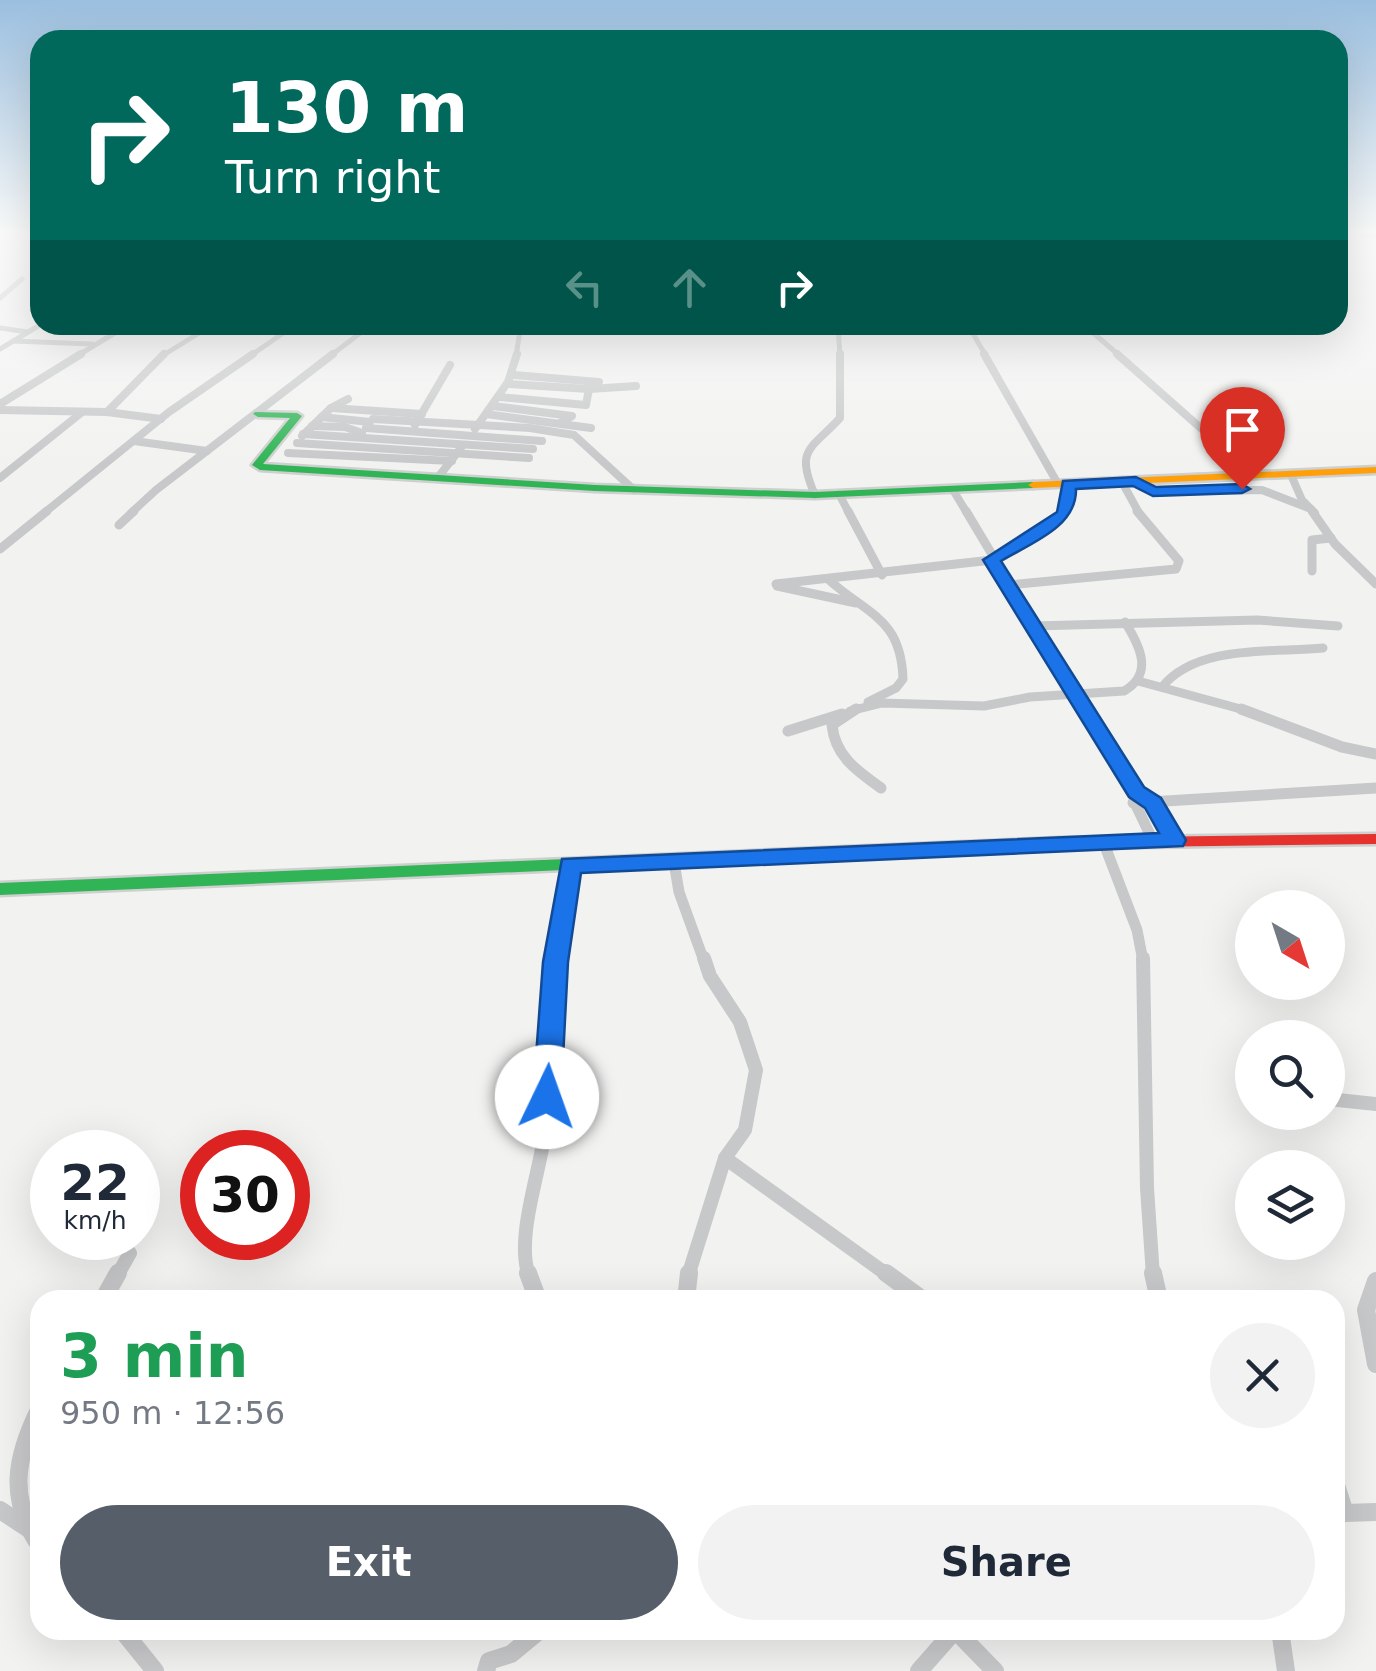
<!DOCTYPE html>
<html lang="en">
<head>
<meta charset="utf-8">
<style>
	:root { --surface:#fff; --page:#f2f2f3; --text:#1f2937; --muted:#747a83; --accent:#555e69 }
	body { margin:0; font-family:"DejaVu Sans",sans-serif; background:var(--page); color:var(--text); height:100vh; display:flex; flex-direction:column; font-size:38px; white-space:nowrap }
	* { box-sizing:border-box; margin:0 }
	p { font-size:32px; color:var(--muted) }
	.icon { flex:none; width:55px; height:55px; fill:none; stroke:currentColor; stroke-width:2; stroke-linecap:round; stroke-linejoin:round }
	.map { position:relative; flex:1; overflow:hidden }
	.side { position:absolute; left:30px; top:1290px; width:1315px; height:350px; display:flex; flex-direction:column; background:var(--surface); border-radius:30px; box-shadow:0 10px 40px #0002 }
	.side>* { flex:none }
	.top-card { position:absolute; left:30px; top:30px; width:1318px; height:305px; border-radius:30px; box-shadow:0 10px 40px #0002; background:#00695c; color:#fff; overflow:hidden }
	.needle { width:65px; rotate:141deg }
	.fabs { position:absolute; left:1235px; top:890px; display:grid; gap:20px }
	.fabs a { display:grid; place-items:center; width:110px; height:110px; border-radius:50%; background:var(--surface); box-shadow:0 10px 40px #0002; font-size:50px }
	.speed { position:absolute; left:30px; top:1130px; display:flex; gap:20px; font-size:50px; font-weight:700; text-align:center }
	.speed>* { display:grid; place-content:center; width:130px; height:130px; border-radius:50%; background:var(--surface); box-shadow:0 10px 40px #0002; line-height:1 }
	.speed small { font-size:25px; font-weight:400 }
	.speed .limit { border:15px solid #d22; background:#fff; color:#111 }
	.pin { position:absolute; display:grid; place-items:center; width:85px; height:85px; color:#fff; margin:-102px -42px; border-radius:50% 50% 50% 0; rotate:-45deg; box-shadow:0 0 10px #0007 }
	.pin .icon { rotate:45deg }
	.me { position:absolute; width:110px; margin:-55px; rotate:3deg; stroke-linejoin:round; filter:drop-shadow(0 0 8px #0008) }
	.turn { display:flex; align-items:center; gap:35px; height:210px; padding:0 30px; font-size:45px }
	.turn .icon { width:130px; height:130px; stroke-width:2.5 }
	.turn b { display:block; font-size:70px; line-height:85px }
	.lanes { display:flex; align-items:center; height:95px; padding:0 30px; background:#0003; justify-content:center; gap:50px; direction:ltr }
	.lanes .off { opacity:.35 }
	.round { display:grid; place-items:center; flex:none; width:105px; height:105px; border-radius:52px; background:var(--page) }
	.headline { display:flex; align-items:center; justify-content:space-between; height:170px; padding:0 30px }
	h1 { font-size:60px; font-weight:700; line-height:75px; color:#1e9e55 }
	.button { display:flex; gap:20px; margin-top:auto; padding:20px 30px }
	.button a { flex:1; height:115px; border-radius:60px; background:var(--accent); color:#fff; font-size:40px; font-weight:700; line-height:115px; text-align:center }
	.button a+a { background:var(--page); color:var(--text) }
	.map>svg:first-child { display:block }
</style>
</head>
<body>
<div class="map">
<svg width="1376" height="1671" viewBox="0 0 1376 1671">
	<rect width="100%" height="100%" fill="#f2f3f1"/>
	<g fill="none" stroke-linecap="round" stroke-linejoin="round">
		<defs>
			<g id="fast">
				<polygon points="255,412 297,413 302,416 263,464 595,485 815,492 1033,482 1038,485 1033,488 815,498 595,491 260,470 252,465 290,418 258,417 253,414"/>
				<polygon points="1059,838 1067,843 1059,848 0,895 0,883"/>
			</g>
			<polygon id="slow" points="1376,467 1376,473 1033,488 1028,485 1033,482"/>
			<polygon id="jam" points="1376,834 1376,844 1059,848 1051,843 1059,838"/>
		</defs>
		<use href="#fast" stroke="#cecfcf" stroke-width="5"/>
		<use href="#slow" stroke="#cecfcf" stroke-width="5"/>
		<use href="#jam" stroke="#cecfcf" stroke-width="5"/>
		<g stroke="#c7c8c9" stroke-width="5">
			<polyline points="1338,231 1376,236"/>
			<polyline points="0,233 40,231"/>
			<polyline points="0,298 22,279"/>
			<polyline points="388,325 520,332"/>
			<polyline points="838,325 840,356"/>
			<polyline points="968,325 986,356"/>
			<polyline points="1084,325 1120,356"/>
			<polyline points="0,328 28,332"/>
			<polyline points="13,341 92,344"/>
			<polyline points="0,349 40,325"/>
			<polyline points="77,356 128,325"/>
			<polyline points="162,356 212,325"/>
			<polyline points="250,356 295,325"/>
			<polyline points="330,356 371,325"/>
			<polyline points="516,356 521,325"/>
		</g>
		<g stroke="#c7c8c9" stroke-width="8">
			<polyline points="984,354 1058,484"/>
			<polyline points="1117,354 1230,454 1235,470 1232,476"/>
			<polyline points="514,375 599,382"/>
			<polyline points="509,384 589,389 636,386"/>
			<polyline points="500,397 586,405 589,389"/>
			<polyline points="0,404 81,354"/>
			<polyline points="493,406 572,416 560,423"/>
			<polyline points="331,408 422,414"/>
			<polyline points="0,410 107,412 161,419"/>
			<polyline points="107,412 164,354"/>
			<polyline points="486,414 591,428"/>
			<polyline points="322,417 370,422"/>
			<polyline points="373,419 530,428 574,435 634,490"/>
			<polyline points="415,425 450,365"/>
			<polyline points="312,426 345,427 362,433"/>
			<polyline points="366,428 542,441"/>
			<polyline points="475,429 508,382 517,354"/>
			<polyline points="303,434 533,449"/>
			<polyline points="302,436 331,408 348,399"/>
			<polyline points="134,441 207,451"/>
			<polyline points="297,443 529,458"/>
			<polyline points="288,453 452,461"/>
			<polyline points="1291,475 1302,500 1315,513"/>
			<polyline points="439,476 461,448"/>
			<polyline points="0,478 81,413"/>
			<polyline points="1136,481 1153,491 1262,490 1311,509"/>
			<polyline points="1122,482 1139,513"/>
			<polyline points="953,490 967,513"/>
			<polyline points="839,494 849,513"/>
			<path d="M815 495C794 448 812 449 840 418V354"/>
			<polyline points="44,513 169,412 253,354"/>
			<polyline points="131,513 156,490 333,354"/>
			<polyline points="1065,513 1069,505 1068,484"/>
		</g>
		<g stroke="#c7c8c9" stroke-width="9">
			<polyline points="848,511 882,575"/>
			<polyline points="966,511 1086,711"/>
			<polyline points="1312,511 1335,544 1376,584"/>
			<polyline points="119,525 134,511"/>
			<polyline points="0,549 47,511"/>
			<polyline points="1312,571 1312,540 1331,538"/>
			<path d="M829 580C868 615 901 618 903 679L896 688 868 702"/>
			<polyline points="776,584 992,560 1066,511"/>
			<polyline points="1008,585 1176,569 1179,561 1137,511"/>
			<polyline points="777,586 856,603"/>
			<polyline points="1034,626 1257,620 1338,626"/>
			<polyline points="1138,681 1248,711"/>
			<path d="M1162 687C1197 644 1273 653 1323 648"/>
			<path d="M850 711 882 703 984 706 1030 697 1124 691C1154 674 1140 646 1125 622"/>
		</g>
		<g stroke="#c7c8c9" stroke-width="11">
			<path d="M856 709 832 725C835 756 857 771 881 788"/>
			<polyline points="1085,709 1136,792 1153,803 1174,841"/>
			<polyline points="1241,709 1342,747 1376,754"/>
			<polyline points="788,731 842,714"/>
			<polyline points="1134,801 1153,841"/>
			<polyline points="1133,803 1376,788"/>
			<polyline points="1103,841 1137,930 1143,961"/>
			<polyline points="674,862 679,892 704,961"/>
			<polyline points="555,961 570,865"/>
		</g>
		<g stroke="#c7c8c9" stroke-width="14">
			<polyline points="1143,958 1147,1188 1153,1276"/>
			<polyline points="1328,1099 1376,1104"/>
			<polyline points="725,1158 889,1276"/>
			<polyline points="117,1276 130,1253"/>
			<path d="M529 1276C515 1237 541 1170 545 1130 551 1073 550 1015 556 958"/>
			<polyline points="688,1276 725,1158 745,1130 756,1070 740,1022 710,976 704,958"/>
		</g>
		<g stroke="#c7c8c9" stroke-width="18">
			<polyline points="528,1273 538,1300"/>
			<polyline points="886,1273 923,1300"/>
			<polyline points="1153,1273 1159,1300"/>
			<polyline points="1376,1281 1366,1310 1376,1364"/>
			<polyline points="103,1300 118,1273"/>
			<polyline points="686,1300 689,1273"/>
			<path d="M40 1408C16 1456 7 1498 40 1546"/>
			<polyline points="1335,1482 1345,1513 1335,1516"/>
			<polyline points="0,1510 32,1531"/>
			<polyline points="1345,1513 1376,1512"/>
			<polyline points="122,1630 155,1671"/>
			<polyline points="955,1630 995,1671"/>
			<polyline points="1280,1630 1286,1671"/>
			<polyline points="486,1671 489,1661 511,1654 540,1630"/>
			<polyline points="919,1671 955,1630"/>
		</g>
		<use href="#fast" fill="#30b455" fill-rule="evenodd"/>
		<use href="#slow" fill="#ff9f0a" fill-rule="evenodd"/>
		<use href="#jam" fill="#e5322d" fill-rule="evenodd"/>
	</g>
	<linearGradient id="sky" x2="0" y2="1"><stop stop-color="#9bbfdf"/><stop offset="0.5" stop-color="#f9faf9"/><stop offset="1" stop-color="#f9faf9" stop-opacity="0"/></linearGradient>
	<rect width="1376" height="465" fill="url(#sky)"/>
	<path fill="#1a73e8" stroke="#114b97" stroke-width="2.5" d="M1136 477 1156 487 1242 484 1250 489 1242 493 1153 496 1133 486 1076 489C1077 527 1031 543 1001 561L1144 787 1161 798 1186 840 1183 846 581 873 568 962 561 1097 557 1106 547 1109 537 1106 533 1097 543 962 562 859 1159 833 1145 808 1129 797 983 560 1057 512 1063 481Z"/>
</svg>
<div class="fabs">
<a><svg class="needle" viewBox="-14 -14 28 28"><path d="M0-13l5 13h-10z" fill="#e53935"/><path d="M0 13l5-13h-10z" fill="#747a83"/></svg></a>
<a><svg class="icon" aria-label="search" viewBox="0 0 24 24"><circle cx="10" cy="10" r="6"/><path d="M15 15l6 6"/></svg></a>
<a><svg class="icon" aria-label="layers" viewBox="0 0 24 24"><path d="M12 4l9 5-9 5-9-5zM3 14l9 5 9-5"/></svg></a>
</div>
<div class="speed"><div>22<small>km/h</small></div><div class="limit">30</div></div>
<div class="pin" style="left:1242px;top:489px;background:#d93025"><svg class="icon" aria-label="arrive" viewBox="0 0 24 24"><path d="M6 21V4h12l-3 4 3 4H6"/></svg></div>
<svg class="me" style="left:547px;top:1097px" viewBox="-20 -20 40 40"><circle r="19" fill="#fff"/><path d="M0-13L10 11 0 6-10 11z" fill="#1a73e8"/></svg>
<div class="top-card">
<div class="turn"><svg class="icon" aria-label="right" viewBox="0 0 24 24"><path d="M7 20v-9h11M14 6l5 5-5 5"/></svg><div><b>130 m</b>Turn right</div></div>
<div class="lanes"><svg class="icon off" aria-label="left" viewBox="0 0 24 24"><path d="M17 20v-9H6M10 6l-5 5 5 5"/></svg><svg class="icon off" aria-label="ahead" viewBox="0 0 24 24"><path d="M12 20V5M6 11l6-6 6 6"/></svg><svg class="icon" aria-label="right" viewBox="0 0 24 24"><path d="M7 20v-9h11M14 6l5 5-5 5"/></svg></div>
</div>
<section class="side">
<div class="headline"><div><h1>3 min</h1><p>950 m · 12:56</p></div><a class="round"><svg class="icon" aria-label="close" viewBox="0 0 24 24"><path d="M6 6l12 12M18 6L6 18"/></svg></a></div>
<div class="button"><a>Exit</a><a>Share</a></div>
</section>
</div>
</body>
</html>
